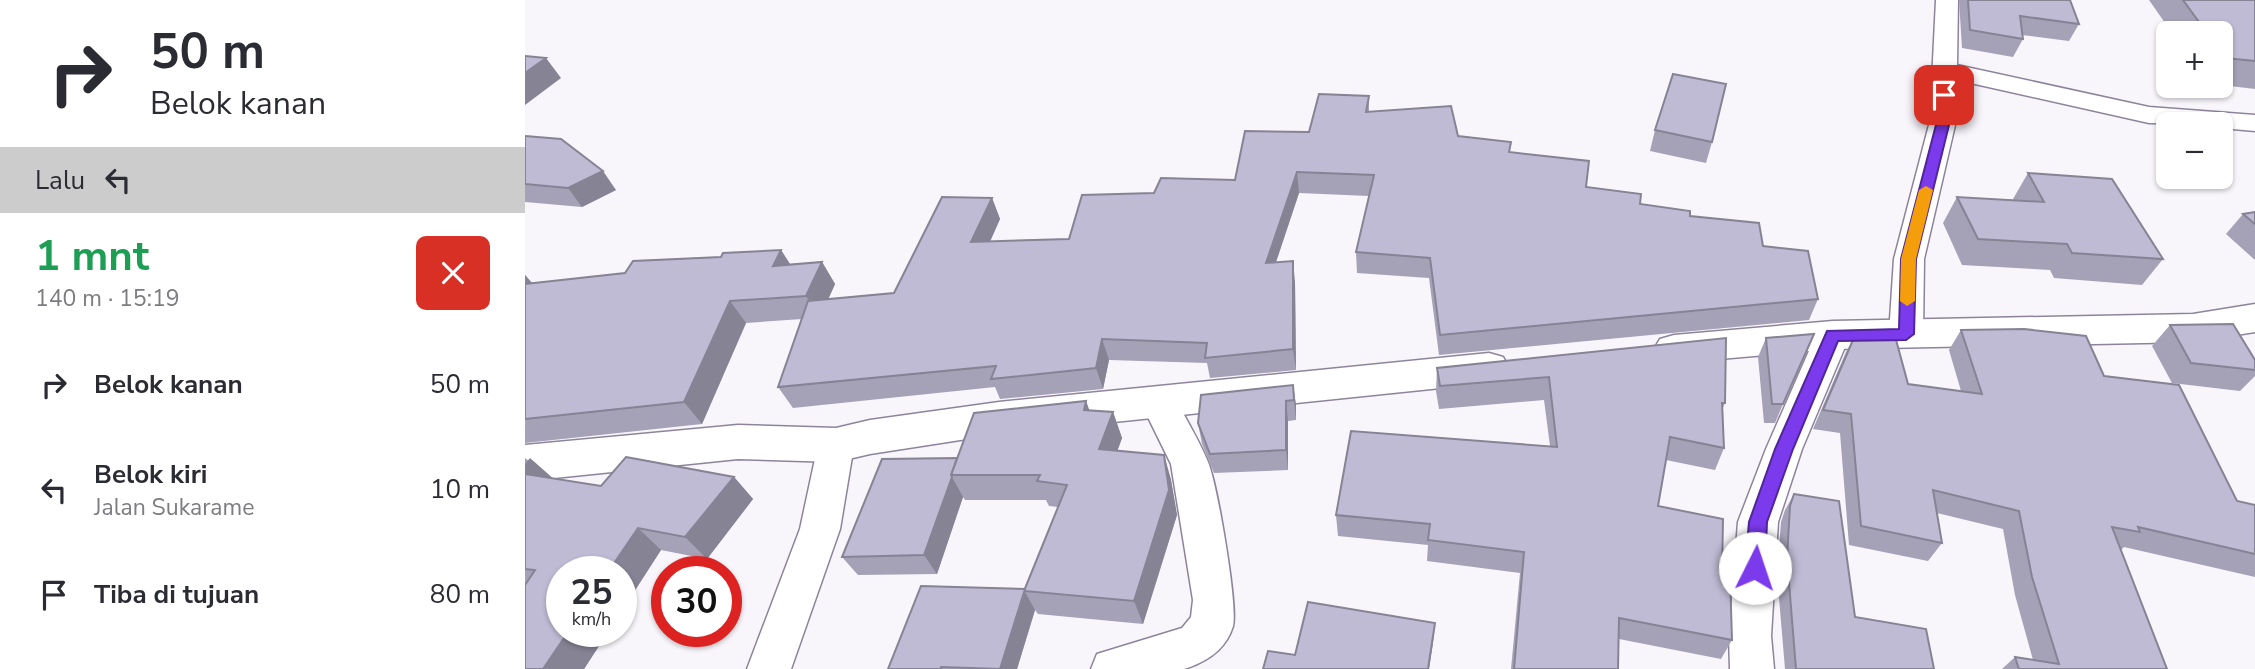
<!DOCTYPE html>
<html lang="id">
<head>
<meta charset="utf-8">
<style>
	:root { --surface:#fff; --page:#f2f2f3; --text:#2b2b33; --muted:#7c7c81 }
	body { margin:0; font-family:"Nunito Sans",sans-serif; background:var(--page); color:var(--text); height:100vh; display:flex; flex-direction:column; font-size:26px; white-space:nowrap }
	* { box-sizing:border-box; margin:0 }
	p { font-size:23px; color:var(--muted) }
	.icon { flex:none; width:38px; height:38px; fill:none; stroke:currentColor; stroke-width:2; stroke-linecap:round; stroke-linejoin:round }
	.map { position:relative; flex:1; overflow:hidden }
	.panel { display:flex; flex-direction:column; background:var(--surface); width:525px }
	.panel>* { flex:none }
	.banner { background:#fff; color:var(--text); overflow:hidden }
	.tools { position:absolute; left:1631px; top:21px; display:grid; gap:14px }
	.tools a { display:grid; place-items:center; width:77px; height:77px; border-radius:10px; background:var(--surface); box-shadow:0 2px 5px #0004; font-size:35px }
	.speed { position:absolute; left:21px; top:556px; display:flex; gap:14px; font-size:35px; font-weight:700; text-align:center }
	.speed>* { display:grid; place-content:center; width:91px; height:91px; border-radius:50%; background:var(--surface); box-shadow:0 2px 5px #0004; line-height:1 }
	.speed small { font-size:18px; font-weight:400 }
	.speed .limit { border:10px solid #d22; background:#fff; color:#111 }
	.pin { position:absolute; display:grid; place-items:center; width:60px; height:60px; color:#fff; margin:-30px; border-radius:14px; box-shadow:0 4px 10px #0006 }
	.me { position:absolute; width:77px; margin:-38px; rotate:4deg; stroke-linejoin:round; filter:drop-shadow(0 0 5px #0008) }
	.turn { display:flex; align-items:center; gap:24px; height:147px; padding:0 35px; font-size:32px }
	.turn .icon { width:91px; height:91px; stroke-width:2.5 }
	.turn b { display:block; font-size:49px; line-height:60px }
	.then { display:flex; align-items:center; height:66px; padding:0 35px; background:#0003; gap:14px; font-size:26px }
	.round { display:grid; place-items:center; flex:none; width:74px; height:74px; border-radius:10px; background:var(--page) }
	.summary { display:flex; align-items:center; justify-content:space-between; height:119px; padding:0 35px }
	h1 { font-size:42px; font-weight:700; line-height:52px; color:#1e9e55 }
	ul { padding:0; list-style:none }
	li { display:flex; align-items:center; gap:21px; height:105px; padding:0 35px }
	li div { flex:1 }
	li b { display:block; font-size:26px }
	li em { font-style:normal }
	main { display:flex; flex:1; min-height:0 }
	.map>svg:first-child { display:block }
</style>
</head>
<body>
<main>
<section class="panel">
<div class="banner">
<div class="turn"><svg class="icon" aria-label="right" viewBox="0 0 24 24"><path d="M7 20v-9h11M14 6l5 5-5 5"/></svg><div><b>50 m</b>Belok kanan</div></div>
<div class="then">Lalu<svg class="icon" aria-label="left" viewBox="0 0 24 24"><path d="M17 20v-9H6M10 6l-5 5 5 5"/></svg></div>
</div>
<div class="summary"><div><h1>1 mnt</h1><p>140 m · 15:19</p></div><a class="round" style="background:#d93025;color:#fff"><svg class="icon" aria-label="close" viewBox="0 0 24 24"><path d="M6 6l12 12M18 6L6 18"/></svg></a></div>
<ul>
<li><svg class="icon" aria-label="right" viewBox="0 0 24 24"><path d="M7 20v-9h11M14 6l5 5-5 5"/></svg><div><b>Belok kanan</b></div><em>50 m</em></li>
<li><svg class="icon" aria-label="left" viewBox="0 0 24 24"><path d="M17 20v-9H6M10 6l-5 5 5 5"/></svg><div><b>Belok kiri</b><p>Jalan Sukarame</p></div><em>10 m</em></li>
<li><svg class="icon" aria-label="arrive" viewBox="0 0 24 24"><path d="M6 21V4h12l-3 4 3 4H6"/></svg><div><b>Tiba di tujuan</b></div><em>80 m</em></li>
</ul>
</section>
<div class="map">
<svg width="1730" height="669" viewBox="0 0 1730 669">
	<rect width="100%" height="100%" fill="#f8f6fb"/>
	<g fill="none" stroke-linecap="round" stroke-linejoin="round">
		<defs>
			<g id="minor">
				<polygon points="1411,0 1433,0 1432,65 1624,107 1730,115 1730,131 1696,128 1696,124 1624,123 1432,80 1431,121 1399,259 1398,334 1393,343 1381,346 1369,343 1364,334 1369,259 1405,121"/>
				<polygon points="1308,323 1320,326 1325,335 1277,449 1253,522 1246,636 1249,669 1205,669 1204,636 1213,522 1241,449 1291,335 1296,326"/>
				<path d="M633 387 646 391C658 414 673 438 683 462 692 484 713 605 708 626 701 650 681 662 659 669H566L572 654 657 628 666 617 668 600 646 464 615 401 620 391Z"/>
				<polygon points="311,430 324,434 329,445 315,529 266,669 222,669 275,529 293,445 298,434"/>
			</g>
			<g id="tertiary">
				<polygon points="1730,304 1730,332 1668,342 1308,349 1149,363 1135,359 1129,349 1135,339 1149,335 1308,321 1668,314"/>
				<polygon points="964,353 978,357 984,368 978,379 964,383 474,434 345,454 311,462 213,459 0,481 0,445 213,425 311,428 345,420 474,402"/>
			</g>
		</defs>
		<use href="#minor" stroke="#8d849b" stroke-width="3"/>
		<use href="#tertiary" stroke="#8d849b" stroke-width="3"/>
		<use href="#minor" fill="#fff" fill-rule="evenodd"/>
		<use href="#tertiary" fill="#fff" fill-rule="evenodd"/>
	</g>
	<g fill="#a5a1b7">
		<polygon points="1434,0 1545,0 1554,24 1544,41 1497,35 1498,39 1488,57 1437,48"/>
		<polygon points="1624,0 1730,0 1730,89 1696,85 1696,33 1647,33"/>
		<polygon points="844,96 844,112 985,152 1061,187 1115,204 1165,216 1238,246 1293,299 1284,320 914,355 904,278 832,273 831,252 844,196 774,193 751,262 770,282 771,370 685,378 682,363 584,360 578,389 475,399 470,387 268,408 253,387 277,319 221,323 177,424 0,443 0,275 7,283 100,273 196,257 256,250 265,264 297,262 310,284 303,299 369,293 467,198 475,219 465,242 544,239 629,193 710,180 784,132"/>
		<polygon points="1130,130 1187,142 1181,163 1125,151"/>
		<polygon points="0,136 91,190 57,207 0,202"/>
		<polygon points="1503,173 1638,259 1617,285 1529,278 1525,270 1437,265 1418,223 1432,197 1489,200 1488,199"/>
		<polygon points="1730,212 1730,260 1701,234 1718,214"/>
		<polygon points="1645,325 1730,360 1730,376 1715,391 1647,383 1627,346"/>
		<polygon points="1436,330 1579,376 1712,501 1730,505 1730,577 1599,547 1596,550 1642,669 1477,669 1490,657 1508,660 1490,595 1478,529 1412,513 1417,543 1403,561 1324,545 1315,433 1288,429 1321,352 1331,333 1383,384 1436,391 1424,350"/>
		<polygon points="1201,338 1200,403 1198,408 1199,448 1190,470 1141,460 1133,506 1197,575 1207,640 1196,659 1094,639 1093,669 986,669 995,573 902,561 903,545 813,536 811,515 1025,446 1019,400 914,409 911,391 912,368"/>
		<polygon points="1241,338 1258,404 1250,423 1239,423 1233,357"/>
		<polygon points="768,385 771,405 771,420 763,421 763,470 689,473 677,444 673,423"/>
		<polygon points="561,401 564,410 588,412 597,438 592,451 639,455 646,480 652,515 618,624 513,614 510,610 492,669 363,669 500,589 533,507 524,506 521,500 440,500 438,497 412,574 333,575 317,557 432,458"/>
		<polygon points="0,458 28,479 76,486 209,477 228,499 182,559 136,550 96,612 96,572 83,632 59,669 0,669"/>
		<polygon points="1269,494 1330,617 1409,669 1260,669 1252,574 1256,522 1260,510"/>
	</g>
	<g fill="#868395">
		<polygon points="21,58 36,78 0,105 0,73"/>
		<polygon points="78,171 91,190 57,207 43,188"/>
		<polygon points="772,172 774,193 744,283 741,263"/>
		<polygon points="467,198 475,219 455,263 446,242"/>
		<polygon points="256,250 270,272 248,266"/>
		<polygon points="768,261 770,282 771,370 768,349"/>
		<polygon points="297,262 310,284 295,318 281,296"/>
		<polygon points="0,275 7,283 0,293"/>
		<polygon points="205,301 221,323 177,424 159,402"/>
		<polygon points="577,339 584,360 578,389 571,368"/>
		<polygon points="768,385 771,405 771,420 769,400"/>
		<polygon points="561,401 570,426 559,410"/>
		<polygon points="761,401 763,421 763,470 761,450"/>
		<polygon points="588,412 597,438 584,474 574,449"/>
		<polygon points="639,455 646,480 652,515 618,624 609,601"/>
		<polygon points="5,458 30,480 0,480 0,464"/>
		<polygon points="209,477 228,499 182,559 160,537"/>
		<polygon points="427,477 438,497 412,574 399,555"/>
		<polygon points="113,528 136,550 96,612 96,572 83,572"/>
		<polygon points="500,592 510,610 492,669 475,669"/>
		<polygon points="910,623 908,643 904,669 903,669"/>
		<polygon points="43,632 83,632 59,669 18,669"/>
	</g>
	<g fill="#c0bbd5" stroke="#868395" stroke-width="2">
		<polygon points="1443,0 1545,0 1554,24 1495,16 1498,39 1445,30"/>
		<polygon points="1658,0 1730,0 1730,61 1701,58 1696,52 1696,33 1682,33"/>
		<polygon points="0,56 21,58 0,73"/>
		<polygon points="1148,74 1201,84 1187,142 1130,130"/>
		<polygon points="794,94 844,96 841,112 926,106 933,136 986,142 984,152 1064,161 1061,187 1116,194 1115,204 1165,211 1165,216 1234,223 1238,246 1283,251 1293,299 915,335 905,258 831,252 849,175 772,172 741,263 768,261 768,349 680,358 682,343 577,339 571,368 466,379 471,366 253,387 283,301 369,293 417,197 467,198 446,242 544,239 557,195 629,193 636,178 710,180 720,131 784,132"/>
		<polygon points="0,136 36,139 78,171 43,188 0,184"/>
		<polygon points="1503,173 1587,179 1638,259 1547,253 1542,244 1453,239 1432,197 1519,202"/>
		<polygon points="1730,212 1730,224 1718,214"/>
		<polygon points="256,250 248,266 297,262 281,296 205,301 159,402 0,419 0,284 100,273 108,261 196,257 198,253"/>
		<polygon points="1708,324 1730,360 1730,370 1666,363 1645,325"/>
		<polygon points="1499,329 1561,336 1579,376 1654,385 1712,501 1730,505 1730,554 1613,527 1615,532 1587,527 1642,669 1494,669 1490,657 1534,664 1507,577 1494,511 1408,490 1417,543 1336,526 1326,414 1298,410 1331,333 1370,336 1383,384 1457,394 1436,330"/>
		<polygon points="1289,334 1258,404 1247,404 1241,338"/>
		<polygon points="1201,338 1200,403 1197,403 1199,448 1145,437 1133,506 1198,519 1197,575 1205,576 1207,640 1094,618 1093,669 989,669 999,552 903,540 905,524 811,515 826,431 1032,447 1024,377 915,386 912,368"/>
		<polygon points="768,385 769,400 761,401 761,450 685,454 673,423 676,395"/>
		<polygon points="561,401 559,410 588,412 574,449 639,455 644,490 609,601 499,591 542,485 512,481 515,475 426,475 449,413"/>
		<polygon points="101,457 209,477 160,537 113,528 83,572 37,572 37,632 43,632 18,669 0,669 0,585 10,570 0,569 0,474 76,486"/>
		<polygon points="432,458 426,475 427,477 399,555 317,557 357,459"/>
		<polygon points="1269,494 1314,501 1330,617 1401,629 1409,669 1271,669 1262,558 1265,506"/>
		<polygon points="396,586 500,589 475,669 416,667 416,669 363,669"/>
		<polygon points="783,602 910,623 903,669 738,669 743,651 770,655"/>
	</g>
	<polygon fill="#7c3aed" stroke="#51269a" stroke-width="2" points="1419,92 1425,95 1425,121 1391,259 1389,334 1381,340 1313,341 1268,449 1242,522 1240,568 1237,574 1230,576 1223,574 1220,568 1224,522 1250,449 1302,331 1374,329 1376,259 1412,121 1413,95"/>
	<polygon fill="#f59e0b" points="1401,186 1408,190 1391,259 1390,301 1382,306 1375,301 1376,259 1394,190"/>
</svg>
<div class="tools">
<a>+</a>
<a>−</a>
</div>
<div class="speed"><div>25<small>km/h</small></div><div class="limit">30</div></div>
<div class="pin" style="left:1419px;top:95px;background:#d93025"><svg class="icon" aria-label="arrive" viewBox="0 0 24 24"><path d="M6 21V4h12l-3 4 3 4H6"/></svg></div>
<svg class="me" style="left:1230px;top:568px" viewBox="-20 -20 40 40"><circle r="19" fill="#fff"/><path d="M0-13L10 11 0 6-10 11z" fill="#7c3aed"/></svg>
</div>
</main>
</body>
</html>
